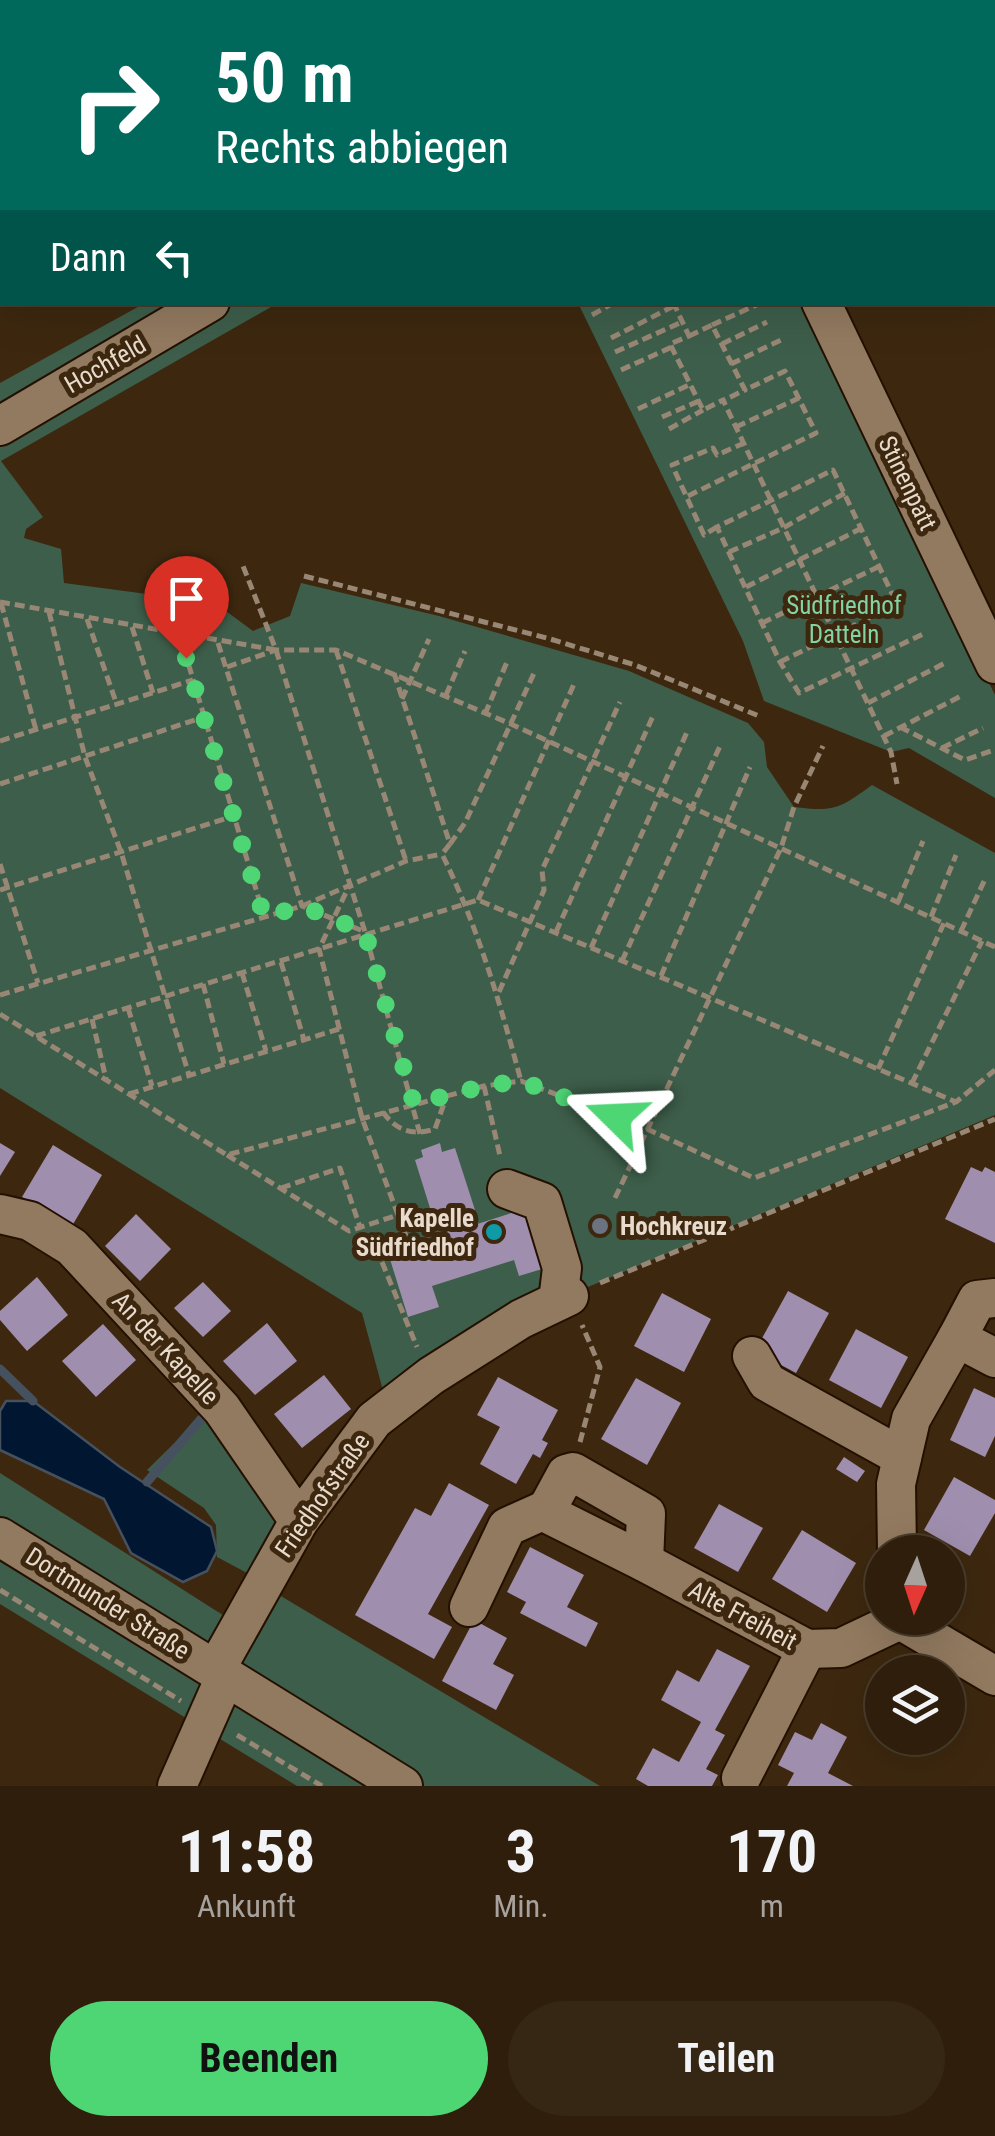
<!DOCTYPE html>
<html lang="de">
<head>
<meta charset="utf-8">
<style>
	:root { --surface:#2e1e0b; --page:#362714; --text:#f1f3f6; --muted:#a7a29d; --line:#493c2c; --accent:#4ed675 }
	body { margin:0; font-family:"Roboto Condensed",sans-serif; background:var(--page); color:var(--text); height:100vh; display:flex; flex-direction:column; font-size:38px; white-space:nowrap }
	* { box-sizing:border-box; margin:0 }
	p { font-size:32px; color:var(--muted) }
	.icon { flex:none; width:55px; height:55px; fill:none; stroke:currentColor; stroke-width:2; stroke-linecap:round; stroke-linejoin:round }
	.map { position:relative; height:1786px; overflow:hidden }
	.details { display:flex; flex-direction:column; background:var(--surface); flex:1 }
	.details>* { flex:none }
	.hud { position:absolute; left:0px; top:0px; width:995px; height:305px; box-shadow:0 10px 40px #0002,0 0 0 2px var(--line); background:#00695c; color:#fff; overflow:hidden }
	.needle { width:65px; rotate:183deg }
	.fabs { position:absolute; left:865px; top:1535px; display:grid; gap:20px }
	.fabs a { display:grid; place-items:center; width:100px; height:100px; border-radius:50%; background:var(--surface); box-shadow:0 10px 40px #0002,0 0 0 2px var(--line); font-size:50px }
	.pin { position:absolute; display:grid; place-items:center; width:85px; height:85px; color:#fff; margin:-102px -42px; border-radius:50% 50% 50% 0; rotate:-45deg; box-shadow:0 0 10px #0007 }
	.pin .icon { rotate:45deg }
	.me { position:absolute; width:110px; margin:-55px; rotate:291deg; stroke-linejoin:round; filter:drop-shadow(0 0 8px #0008) }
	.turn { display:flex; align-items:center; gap:35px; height:210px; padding:0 50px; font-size:45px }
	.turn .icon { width:130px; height:130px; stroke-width:2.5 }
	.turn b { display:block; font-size:70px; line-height:85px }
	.then { display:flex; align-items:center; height:95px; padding:0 50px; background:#0003; gap:20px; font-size:38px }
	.eta { display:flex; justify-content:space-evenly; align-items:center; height:170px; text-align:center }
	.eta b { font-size:60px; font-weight:700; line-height:70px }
	.action { display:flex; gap:20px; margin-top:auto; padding:20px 50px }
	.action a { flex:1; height:115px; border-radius:60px; background:var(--accent); color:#111; font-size:40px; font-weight:700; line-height:115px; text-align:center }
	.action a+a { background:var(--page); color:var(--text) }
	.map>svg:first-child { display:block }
</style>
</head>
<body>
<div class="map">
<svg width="995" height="1786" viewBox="0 0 995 1786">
	<rect width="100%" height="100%" fill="#3d280f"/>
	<g fill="#3d5e4a">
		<path d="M145 303H278L1 461 43 517 26 529 24 538 61 549 64 583 215 603 253 631 290 616 301 583 439 616 629 671 748 723 764 742 767 767 794 807C834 812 839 809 872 785L995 853V1115L569 1295 384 1394 362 1313 0 1088V383Z"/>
		<polygon points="578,303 803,303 995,695 995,798 909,748 891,752 764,701 743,641"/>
		<polygon points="207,1411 281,1513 249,1574 217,1557 216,1525 204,1508 147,1470"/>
		<polygon points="0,1473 240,1626 264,1586 600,1786 297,1786 0,1604"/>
	</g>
	<polygon fill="#011630" stroke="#46515f" stroke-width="2.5" points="6,1401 33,1401 120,1467 211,1527 217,1551 207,1571 183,1582 131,1553 104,1499 0,1450 0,1411"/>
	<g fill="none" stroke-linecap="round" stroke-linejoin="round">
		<g stroke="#46515f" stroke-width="9">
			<polyline points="0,1369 33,1401"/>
			<polyline points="147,1482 201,1419"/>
		</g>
	</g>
	<g fill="#9f8ead">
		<polygon points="0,1143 15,1152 0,1176"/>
		<polygon points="440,1143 442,1152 455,1148 475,1210 464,1213 468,1227 533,1206 552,1266 519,1276 514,1260 432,1286 439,1307 408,1317 389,1256 448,1237 443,1222 435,1224 415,1160 423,1157 421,1150"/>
		<polygon points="53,1145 102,1175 72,1226 22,1197"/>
		<polygon points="971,1167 982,1172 985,1167 995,1172 995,1243 945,1219"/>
		<polygon points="136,1214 171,1249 140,1281 105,1246"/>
		<polygon points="37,1277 68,1315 27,1351 0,1320 0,1311"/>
		<polygon points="203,1282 231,1311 203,1337 174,1308"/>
		<polygon points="788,1291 829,1313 796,1373 755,1351"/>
		<polygon points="662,1293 711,1319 684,1372 634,1346"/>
		<polygon points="267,1323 297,1361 255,1395 223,1361"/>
		<polygon points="103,1324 136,1360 96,1397 62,1361"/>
		<polygon points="856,1329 908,1357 881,1408 829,1380"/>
		<polygon points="324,1375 351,1409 302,1448 274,1414"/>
		<polygon points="498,1377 558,1410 542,1440 548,1443 540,1458 533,1454 516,1484 480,1464 500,1427 477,1415"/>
		<polygon points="636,1378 681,1403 647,1465 601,1439"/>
		<polygon points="974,1388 995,1398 995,1436 985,1457 950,1440"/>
		<polygon points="844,1457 865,1471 857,1482 836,1469"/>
		<polygon points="954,1477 995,1500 995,1513 970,1556 924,1530"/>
		<polygon points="449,1483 489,1505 428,1614 452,1627 434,1659 355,1615 415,1508 431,1516"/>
		<polygon points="719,1504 763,1528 738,1572 694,1548"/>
		<polygon points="802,1530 856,1563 827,1612 772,1579"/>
		<polygon points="530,1547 584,1575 567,1607 598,1623 586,1647 520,1613 526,1602 507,1592"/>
		<polygon points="474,1620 507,1638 493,1664 514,1675 496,1710 442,1681"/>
		<polygon points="717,1649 750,1666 715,1730 725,1735 706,1769 718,1775 712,1786 648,1786 636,1779 653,1748 679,1762 701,1722 661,1700 677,1670 699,1682"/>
		<polygon points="821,1723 847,1737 828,1773 853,1786 787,1786 794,1773 778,1765 795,1732 812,1740"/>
	</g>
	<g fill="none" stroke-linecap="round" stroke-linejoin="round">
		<defs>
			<g id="minor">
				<polyline points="674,0 676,2"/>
				<polyline points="722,2 726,0"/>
				<polyline points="821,302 995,664"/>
				<polyline points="0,426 210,302"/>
				<polyline points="507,1189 542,1202 562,1268 558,1301"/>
				<polyline points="0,1214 30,1221 72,1247 222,1409 299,1521"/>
				<polyline points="995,1298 977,1300 957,1338 995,1358"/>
				<polyline points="752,1356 767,1382 902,1457"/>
				<polygon points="573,1472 646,1514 644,1562 550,1515 547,1509 566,1474"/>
				<polyline points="0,1537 403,1786"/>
				<polyline points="897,1552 896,1484 911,1419 957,1338"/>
				<polyline points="644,1562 807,1649 841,1648 900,1620"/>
				<polyline points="469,1607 507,1527 547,1509"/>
				<polyline points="900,1620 995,1676"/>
				<polyline points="216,1669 299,1521 374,1420 431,1376 521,1319 569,1296"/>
				<polyline points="741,1778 807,1649"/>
				<polyline points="177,1786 226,1675"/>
			</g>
		</defs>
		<use href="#minor" stroke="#231000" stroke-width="42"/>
		<g stroke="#988774" stroke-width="5" stroke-dasharray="10 5" stroke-linecap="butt">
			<polyline points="673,302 689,336 670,344 703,410 723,400 891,752 897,784"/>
			<polyline points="592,315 615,302"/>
			<polyline points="712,325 763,302"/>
			<polyline points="689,336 712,325 745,390 724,400"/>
			<polyline points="611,338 674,306"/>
			<polyline points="722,344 767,322"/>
			<polyline points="615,352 682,322"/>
			<polyline points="731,364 783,339"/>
			<polyline points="621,370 672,347"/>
			<polyline points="638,409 691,384"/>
			<polyline points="662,417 699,401"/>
			<polyline points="736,427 799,398"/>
			<polyline points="669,429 703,410"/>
			<polyline points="688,496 816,433 785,371 745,390"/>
			<polyline points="717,527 704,535 672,465 713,448 717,455 742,444"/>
			<polyline points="729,552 783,528 845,493"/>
			<polyline points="304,576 547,638 635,665 759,716"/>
			<polyline points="746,587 862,528"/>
			<polyline points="0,602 276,650 243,566"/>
			<polyline points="1,603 36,730"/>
			<polyline points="49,612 85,757 121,852 189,1075"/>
			<polyline points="87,619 117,705"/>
			<polyline points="762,623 880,566"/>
			<polyline points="132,627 153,693"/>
			<polyline points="180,636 264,916"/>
			<polyline points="218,643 302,906 363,931"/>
			<polyline points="276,650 365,932 420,1134"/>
			<polyline points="336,650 406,861"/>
			<polyline points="780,662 897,604 833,470 717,527 780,662 799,693 923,634"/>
			<polyline points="227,667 276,650 336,650 511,724 995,947"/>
			<path d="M394 673 450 844 442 854C478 927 500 1003 521 1081"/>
			<polyline points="446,695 465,651"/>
			<polyline points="402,699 429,639"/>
			<polyline points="868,703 945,663"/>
			<polyline points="485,714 507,662"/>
			<polyline points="900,727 965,760 994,750"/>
			<polyline points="884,736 961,696"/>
			<polyline points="0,741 193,680"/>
			<polyline points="942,748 983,728"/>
			<polyline points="0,784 204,717"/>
			<polyline points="450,844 465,823 535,671"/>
			<polyline points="0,864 38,983"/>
			<polyline points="0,890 234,816"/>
			<polyline points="478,900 574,684"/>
			<polyline points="898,902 923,841"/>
			<polyline points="931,917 956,855"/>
			<polyline points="961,931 986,877"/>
			<polyline points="556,932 653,716"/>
			<polyline points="591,948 687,732"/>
			<polyline points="622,961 720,746"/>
			<polyline points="281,962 304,1040"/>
			<polyline points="242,973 266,1051"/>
			<polyline points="661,976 750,767"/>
			<polyline points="203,984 224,1064"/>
			<polyline points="499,992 544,890 542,870 620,702"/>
			<polyline points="0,995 302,906 406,861 442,854"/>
			<polyline points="128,1008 152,1086"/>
			<polyline points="0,1014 227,1155 484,1086 521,1081 647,1129 754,1178 956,1102 995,1070"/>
			<polyline points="92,1019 106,1079"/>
			<polyline points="36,1036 478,900 956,1102"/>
			<polyline points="878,1069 944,923"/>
			<polyline points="912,1083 982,941"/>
			<polyline points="484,1086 500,1156"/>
			<polyline points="129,1094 339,1029"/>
			<path d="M383 1112C396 1131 413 1136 435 1129L447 1095"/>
			<polyline points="227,1155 349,1231 398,1215 362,1118 319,949 350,884"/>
			<polyline points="281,1188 340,1168 360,1227"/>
			<polyline points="615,1198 781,848 794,807 823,746"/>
			<polyline points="398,1215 411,1249"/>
			<polyline points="407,1239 377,1250 417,1347"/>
			<polyline points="600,1283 995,1119"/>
			<polyline points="580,1442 600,1367 582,1325"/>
			<polyline points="0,1590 181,1701"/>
			<polyline points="237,1735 322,1786"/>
		</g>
		<use href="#minor" stroke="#927a60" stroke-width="38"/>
	</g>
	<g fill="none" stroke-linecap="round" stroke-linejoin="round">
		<polyline stroke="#4ed675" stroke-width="18" stroke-dasharray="0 32.4" points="186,658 264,917 302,906 365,932 414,1104 484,1086 521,1081 616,1117"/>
	</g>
	<circle fill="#6b7280" stroke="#3d280f" stroke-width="4" cx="600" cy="1226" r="10"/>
	<circle fill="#0f9aa8" stroke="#3d280f" stroke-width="4" cx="494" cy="1232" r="10"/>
	<g text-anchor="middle" stroke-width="10" stroke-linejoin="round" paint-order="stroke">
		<g font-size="25" fill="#e8dbcd" stroke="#3d280f">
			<text transform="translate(105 364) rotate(-30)" y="9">Hochfeld</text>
			<text transform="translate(908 483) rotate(64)" y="9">Stinenpatt</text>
			<text transform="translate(166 1348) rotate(47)" y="9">An der Kapelle</text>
			<text transform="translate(322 1495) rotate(-55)" y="9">Friedhofstraße</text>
			<text transform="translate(108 1603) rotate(32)" y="9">Dortmunder Straße</text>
			<text transform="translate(743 1615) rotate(28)" y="9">Alte Freiheit</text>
		</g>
		<g font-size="25" fill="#84d3a4" stroke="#3d280f">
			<text x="844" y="614">Südfriedhof<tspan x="844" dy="29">Datteln</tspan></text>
		</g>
		<g font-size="25" font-weight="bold" fill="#e8dbcd" stroke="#3d280f" text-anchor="end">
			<text x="474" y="1227">Kapelle<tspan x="474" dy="29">Südfriedhof</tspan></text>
			<text x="620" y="1235" text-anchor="start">Hochkreuz</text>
		</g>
	</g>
</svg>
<div class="fabs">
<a><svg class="needle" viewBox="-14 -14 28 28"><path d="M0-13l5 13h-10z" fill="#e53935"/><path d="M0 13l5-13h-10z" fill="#a7a29d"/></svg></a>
<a><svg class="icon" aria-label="layers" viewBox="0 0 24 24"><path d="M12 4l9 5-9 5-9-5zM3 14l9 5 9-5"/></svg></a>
</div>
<div class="pin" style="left:186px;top:658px;background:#d93025"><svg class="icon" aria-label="arrive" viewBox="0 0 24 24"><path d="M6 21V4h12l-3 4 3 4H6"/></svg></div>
<svg class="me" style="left:616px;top:1117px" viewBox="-20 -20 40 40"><path d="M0-17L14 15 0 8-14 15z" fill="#4ed675" stroke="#fff" stroke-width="4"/></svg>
<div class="hud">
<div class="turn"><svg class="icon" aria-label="right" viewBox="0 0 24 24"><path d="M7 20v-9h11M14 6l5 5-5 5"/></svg><div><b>50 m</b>Rechts abbiegen</div></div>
<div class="then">Dann<svg class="icon" aria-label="left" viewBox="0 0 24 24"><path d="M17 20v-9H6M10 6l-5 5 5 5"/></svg></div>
</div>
</div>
<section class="details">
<div class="eta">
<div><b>11:58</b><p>Ankunft</p></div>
<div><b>3</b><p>Min.</p></div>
<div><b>170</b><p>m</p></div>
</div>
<div class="action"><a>Beenden</a><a>Teilen</a></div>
</section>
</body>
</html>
